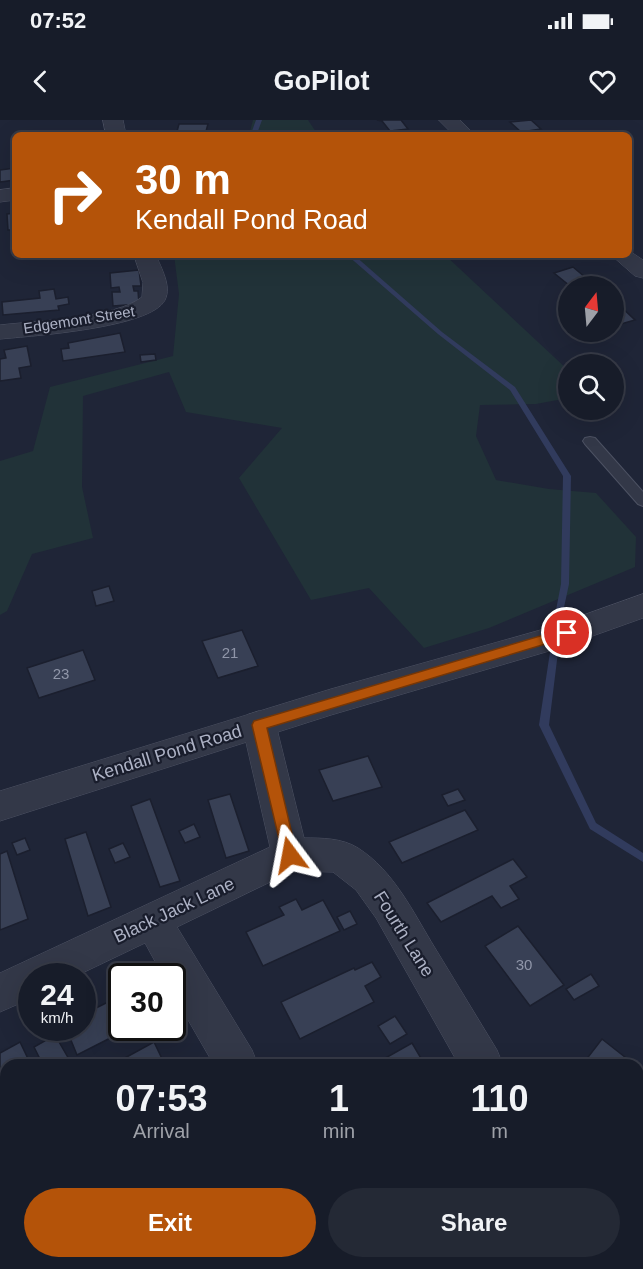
<!DOCTYPE html>
<html lang="en">
<head>
<meta charset="utf-8">
<style>
	:root { --surface:#171c29; --page:#242935; --text:#f1f3f6; --muted:#9ea1a8; --line:#363a46; --accent:#b45309 }
	body { margin:0; font-family:Arial,sans-serif; background:var(--page); color:var(--text); height:100vh; display:flex; flex-direction:column; font-size:22px; white-space:nowrap }
	* { box-sizing:border-box; margin:0 }
	p { font-size:20px; color:var(--muted) }
	.icon { flex:none; width:33px; height:33px; fill:none; stroke:currentColor; stroke-width:2; stroke-linecap:round; stroke-linejoin:round }
	.map { position:relative; flex:1; overflow:hidden }
	.panel { position:absolute; left:0px; top:939px; width:644px; height:210px; display:flex; flex-direction:column; background:var(--surface); border-radius:18px 18px 0 0; box-shadow:0 6px 24px #0002,0 0 0 2px var(--line) }
	.panel>* { flex:none }
	.banner { position:absolute; left:12px; top:12px; width:620px; height:126px; border-radius:9px; box-shadow:0 6px 24px #0002,0 0 0 2px var(--line); background:#b45309; color:#fff; overflow:hidden }
	.needle { width:39px; rotate:16deg }
	.buttons { position:absolute; left:558px; top:156px; display:grid; gap:12px }
	.buttons a { display:grid; place-items:center; width:66px; height:66px; border-radius:50%; background:var(--surface); box-shadow:0 6px 24px #0002,0 0 0 2px var(--line); font-size:30px }
	.speed { position:absolute; left:18px; top:843px; display:flex; gap:12px; font-size:30px; font-weight:700; text-align:center }
	.speed>* { display:grid; place-content:center; width:78px; height:78px; border-radius:50%; background:var(--surface); box-shadow:0 6px 24px #0002,0 0 0 2px var(--line); line-height:1 }
	.speed small { font-size:15px; font-weight:400 }
	.speed .limit { border:3px solid #111; border-radius:9px; background:#fff; color:#111 }
	.pin { position:absolute; display:grid; place-items:center; width:51px; height:51px; color:#fff; margin:-26px; border:3px solid #fff; border-radius:50%; box-shadow:0 2px 6px #0007 }
	.me { position:absolute; width:66px; margin:-33px; rotate:347deg; stroke-linejoin:round; filter:drop-shadow(0 0 4px #0008) }
	.turn { display:flex; align-items:center; gap:21px; height:126px; padding:0 24px; font-size:27px }
	.turn .icon { width:78px; height:78px; stroke-width:2.5 }
	.turn b { display:block; font-size:42px; line-height:51px }
	.eta { display:flex; justify-content:space-evenly; align-items:center; height:102px; text-align:center }
	.eta b { font-size:36px; font-weight:700; line-height:42px }
	.button { display:flex; gap:12px; margin-top:auto; padding:12px 24px }
	.button a { flex:1; height:69px; border-radius:36px; background:var(--accent); color:#fff; font-size:24px; font-weight:700; line-height:69px; text-align:center }
	.button a+a { background:var(--page); color:var(--text) }
	.status { display:flex; justify-content:space-between; align-items:center; height:42px; padding:0 30px; background:var(--surface); direction:ltr }
	.status svg { height:16px; fill:currentColor }
	header { display:flex; justify-content:space-between; align-items:center; height:78px; padding:0 24px; background:var(--surface); font-size:27px; font-weight:700 }
	.map>svg:first-child { display:block }
</style>
</head>
<body>
<div class="status"><b>07:52</b><svg viewBox="0 0 49 12"><path d="M0 12V9h3v3zM5 12V6h3v6zM10 12V3h3v9zM15 12V0h3v12zM26 1h20v11H26zM47 4h2v5h-2z"/></svg></div>
<header><svg class="icon" aria-label="back" viewBox="0 0 24 24"><path d="M15 5l-7 7 7 7"/></svg>GoPilot<svg class="icon" aria-label="heart" viewBox="0 0 24 24"><path d="M12 20l-8-8c-3-5 5-10 8-4 3-6 11-1 8 4z"/></svg></header>
<div class="map">
<svg width="643" height="1149" viewBox="0 0 643 1149">
	<rect width="100%" height="100%" fill="#1f2537"/>
	<g fill="#213238">
		<polygon points="253,0 308,0 318,15 249,15"/>
		<polygon points="174,135 445,135 568,250 568,278 536,284 480,285 476,316 496,360 549,369 596,373 636,417 635,447 489,508 424,528 369,468 311,480 239,358 282,308 186,292 169,252 83,276 82,367 93,418 32,434 7,491 0,495 0,341 33,331 50,267 173,236 179,174"/>
	</g>
	<g fill="none" stroke-linecap="round" stroke-linejoin="round">
		<g fill="#313b5d" fill-rule="evenodd">
			<polygon points="256,0 262,0 258,11 260,15 254,15 252,11"/>
			<polygon points="347,135 354,135 442,212 515,267 571,356 569,464 563,492 557,492 556,490 561,464 563,356 510,270 438,214"/>
			<polygon points="554,529 558,532 549,605 596,703 643,733 643,742 590,709 539,605 550,532"/>
		</g>
	</g>
	<g fill="#384055" stroke="#1b1f2e" stroke-width="1.5">
		<polygon points="377,0 401,0 408,9 390,11 382,1"/>
		<polygon points="531,0 541,9 521,12 510,2"/>
		<polygon points="179,4 208,4 205,15 176,15"/>
		<polygon points="15,48 15,60 0,62 0,50"/>
		<polygon points="15,93 15,110 8,110 7,94"/>
		<polygon points="573,147 592,163 570,166 554,153"/>
		<polygon points="139,150 141,166 133,166 134,171 138,171 139,184 113,186 112,172 120,172 119,167 111,168 110,153"/>
		<polygon points="54,169 56,179 68,177 69,184 58,186 59,190 3,195 2,182 40,178 39,171"/>
		<polygon points="618,184 635,200 614,206 614,185"/>
		<polygon points="120,213 125,232 63,241 61,229 69,228 68,223"/>
		<polygon points="27,226 31,246 19,248 21,258 0,261 0,239 6,238 4,230"/>
		<polygon points="155,234 156,240 141,242 140,235"/>
		<polygon points="109,466 114,481 96,486 92,471"/>
		<polygon points="242,510 258,546 218,558 202,521"/>
		<polygon points="83,530 95,560 39,578 27,548"/>
		<polygon points="368,636 382,667 333,681 319,650"/>
		<polygon points="458,669 465,680 448,686 442,675"/>
		<polygon points="230,674 249,731 226,738 208,680"/>
		<polygon points="150,679 180,761 160,767 131,686"/>
		<polygon points="465,690 478,710 402,743 389,722"/>
		<polygon points="194,704 200,717 185,723 179,711"/>
		<polygon points="86,712 111,787 88,796 65,719"/>
		<polygon points="25,718 30,730 17,735 12,723"/>
		<polygon points="123,723 130,737 115,743 109,729"/>
		<polygon points="7,731 28,799 0,810 0,734"/>
		<polygon points="513,739 527,757 510,766 519,779 501,788 492,776 441,802 427,783"/>
		<polygon points="296,779 302,790 323,780 340,811 263,846 246,812 284,795 279,787"/>
		<polygon points="350,791 357,804 344,810 337,797"/>
		<polygon points="518,806 564,865 530,886 485,826"/>
		<polygon points="372,842 381,857 365,866 374,882 300,919 281,882 354,848 355,850"/>
		<polygon points="591,854 599,866 574,880 566,869"/>
		<polygon points="122,875 122,908 130,908 77,935 66,908 82,908 82,895"/>
		<polygon points="395,896 407,914 390,924 378,906"/>
		<polygon points="55,915 70,941 64,945 43,945 34,927"/>
		<polygon points="602,919 635,945 582,945"/>
		<polygon points="20,922 31,945 6,945 6,982 0,986 0,933"/>
		<polygon points="154,922 165,945 112,945"/>
		<polygon points="412,923 425,945 373,945"/>
		<polygon points="6,1027 6,1081 0,1084 0,1031"/>
		<polygon points="21,1143 67,1143 58,1149 12,1149"/>
		<polygon points="186,1143 236,1143 227,1149 189,1149"/>
	</g>
	<g fill="none" stroke-linecap="round" stroke-linejoin="round">
		<defs>
			<polygon id="service" points="590,317 595,318 643,372 643,386 638,384 585,324 583,321 585,318"/>
			<g id="minor">
				<polygon points="103,0 123,0 126,15 106,15"/>
				<polygon points="439,0 460,0 475,15 454,15"/>
				<polygon points="15,68 15,80 0,82 0,70"/>
				<polygon points="628,130 643,140 643,158 635,156 611,135 628,135"/>
				<path d="M134 135H156C161 148 172 166 165 180 151 208 32 216 0 219V205C35 201 116 198 142 177L143 163Z"/>
				<path d="M259 591 271 595 276 605 304 718C322 718 342 718 358 728 394 751 413 792 435 828 456 862 476 896 497 930L503 945H459L376 798 356 770 333 752 293 751 177 807 252 930 258 945H214L172 872V856H163L145 823 76 856H32V878L0 892V853L270 727 242 605 247 595Z"/>
				<polygon points="332,1143 380,1143 382,1149 334,1149"/>
			</g>
			<polygon id="tertiary" points="643,474 643,498 556,529 331,595 0,701 0,671 331,569 544,509"/>
		</defs>
		<use href="#service" stroke="#4d5263" stroke-width="2"/>
		<use href="#minor" stroke="#4d5263" stroke-width="1"/>
		<use href="#tertiary" stroke="#4d5263" stroke-width="1"/>
		<use href="#service" fill="#333848" fill-rule="evenodd"/>
		<use href="#minor" fill="#333848" fill-rule="evenodd"/>
		<use href="#tertiary" fill="#333848" fill-rule="evenodd"/>
	</g>
	<polygon fill="#b45309" stroke="#753606" stroke-width="1.5" points="567,508 574,513 572,516 267,608 297,735 295,740 290,742 284,740 252,605 254,601"/>
	<g text-anchor="middle" stroke-width="4.5" stroke-linejoin="round" paint-order="stroke">
		<g font-size="15" fill="#adb2c5" stroke="#191d2c">
			<text transform="translate(79 200) rotate(-9)" y="5">Edgemont Street</text>
		</g>
		<g font-size="15" fill="#9096a9">
			<text x="230" y="538">21</text>
			<text x="61" y="559">23</text>
			<text x="524" y="850">30</text>
		</g>
		<g font-size="18" fill="#adb2c5" stroke="#191d2c">
			<text transform="translate(167 633) rotate(-17)" y="6">Kendall Pond Road</text>
			<text transform="translate(174 790) rotate(-25)" y="6">Black Jack Lane</text>
			<text transform="translate(404 814) rotate(58)" y="6">Fourth Lane</text>
		</g>
	</g>
</svg>
<div class="buttons">
<a><svg class="needle" viewBox="-14 -14 28 28"><path d="M0-13l5 13h-10z" fill="#e53935"/><path d="M0 13l5-13h-10z" fill="#9ea1a8"/></svg></a>
<a><svg class="icon" aria-label="search" viewBox="0 0 24 24"><circle cx="10" cy="10" r="6"/><path d="M15 15l6 6"/></svg></a>
</div>
<div class="speed"><div>24<small>km/h</small></div><div class="limit">30</div></div>
<div class="pin" style="left:567px;top:513px;background:#d93025"><svg class="icon" aria-label="arrive" viewBox="0 0 24 24"><path d="M6 21V4h12l-3 4 3 4H6"/></svg></div>
<svg class="me" style="left:290px;top:735px" viewBox="-20 -20 40 40"><path d="M0-17L14 15 0 8-14 15z" fill="#b45309" stroke="#fff" stroke-width="4"/></svg>
<div class="banner">
<div class="turn"><svg class="icon" aria-label="right" viewBox="0 0 24 24"><path d="M7 20v-9h11M14 6l5 5-5 5"/></svg><div><b>30 m</b>Kendall Pond Road</div></div>
</div>
<section class="panel">
<div class="eta">
<div><b>07:53</b><p>Arrival</p></div>
<div><b>1</b><p>min</p></div>
<div><b>110</b><p>m</p></div>
</div>
<div class="button"><a>Exit</a><a>Share</a></div>
</section>
</div>
</body>
</html>
